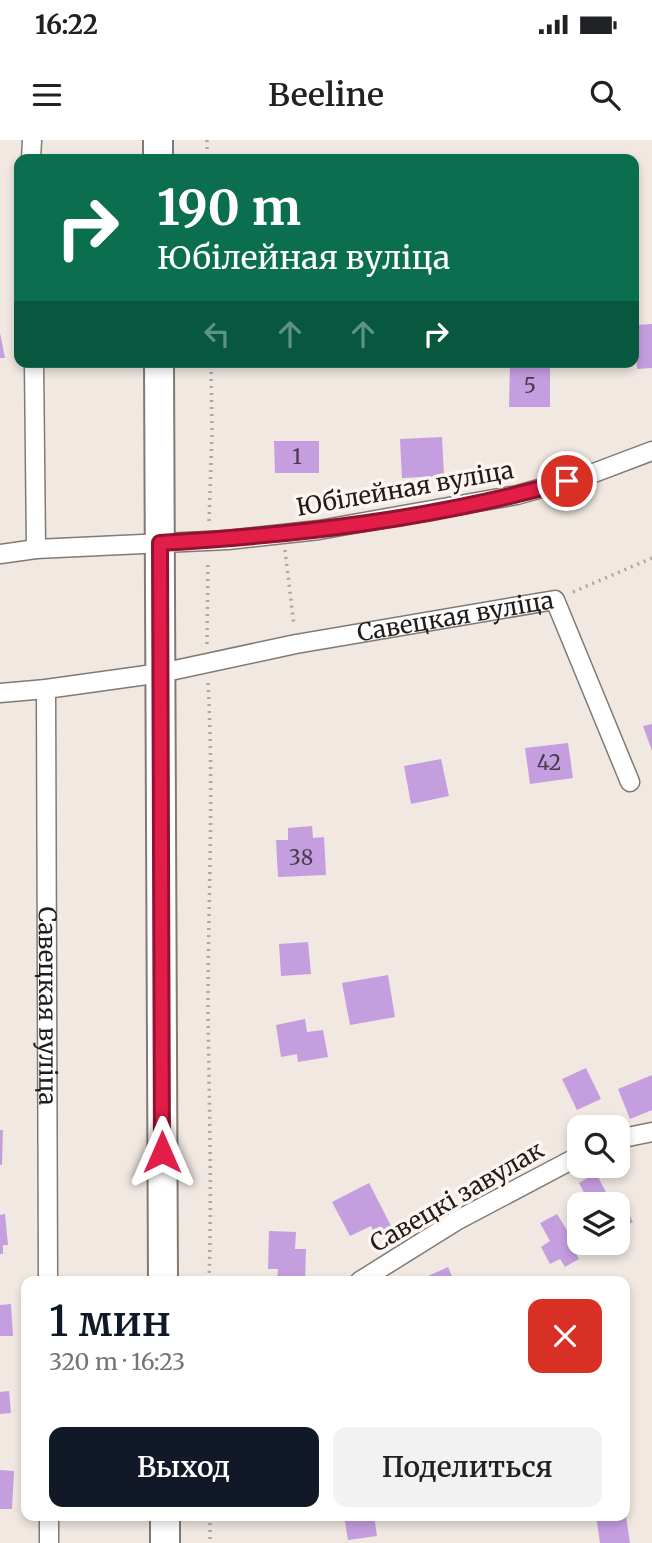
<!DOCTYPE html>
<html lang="ru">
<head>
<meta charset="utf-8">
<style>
	:root { --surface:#fff; --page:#f2f2f2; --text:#202124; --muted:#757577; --accent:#111827 }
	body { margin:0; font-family:Merriweather,serif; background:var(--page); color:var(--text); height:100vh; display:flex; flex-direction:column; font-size:26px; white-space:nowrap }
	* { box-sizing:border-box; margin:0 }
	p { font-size:23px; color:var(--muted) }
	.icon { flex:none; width:38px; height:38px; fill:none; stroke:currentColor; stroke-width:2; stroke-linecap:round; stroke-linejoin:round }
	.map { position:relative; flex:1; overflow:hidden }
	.details { position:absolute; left:21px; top:1136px; width:609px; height:245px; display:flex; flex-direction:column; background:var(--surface); border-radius:14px; box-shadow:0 4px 10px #0003 }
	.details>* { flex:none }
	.guide { position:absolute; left:14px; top:14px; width:625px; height:214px; border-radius:14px; box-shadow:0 4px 10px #0003; background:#0b6e4f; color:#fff; overflow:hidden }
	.buttons { position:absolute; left:567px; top:975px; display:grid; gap:14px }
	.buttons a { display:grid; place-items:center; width:63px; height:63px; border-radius:14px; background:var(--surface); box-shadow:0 4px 10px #0003; font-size:35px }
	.pin { position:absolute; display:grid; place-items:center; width:60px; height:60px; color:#fff; margin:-30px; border:4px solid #fff; border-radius:50%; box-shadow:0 2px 7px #0007 }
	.me { position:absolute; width:77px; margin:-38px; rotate:0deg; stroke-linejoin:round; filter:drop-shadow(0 0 5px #0008) }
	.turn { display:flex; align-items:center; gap:24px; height:147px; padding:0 28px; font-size:32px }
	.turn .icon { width:91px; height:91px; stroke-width:2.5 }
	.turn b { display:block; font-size:49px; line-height:60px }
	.lanes { display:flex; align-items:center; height:66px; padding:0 28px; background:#0003; justify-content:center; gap:35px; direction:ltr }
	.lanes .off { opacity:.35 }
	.round { display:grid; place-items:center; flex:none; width:74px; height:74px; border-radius:14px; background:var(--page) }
	.summary { display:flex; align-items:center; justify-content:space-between; height:119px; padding:0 28px }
	h1 { font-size:42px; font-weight:600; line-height:52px; color:var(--accent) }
	.primary-button { display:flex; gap:14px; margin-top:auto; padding:14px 28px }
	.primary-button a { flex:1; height:80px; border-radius:14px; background:var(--accent); color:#fff; font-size:28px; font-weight:600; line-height:80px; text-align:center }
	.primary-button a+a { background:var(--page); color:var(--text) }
	.status { display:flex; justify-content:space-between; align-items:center; height:49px; padding:0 35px; background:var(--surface); direction:ltr }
	.status svg { height:19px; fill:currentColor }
	header { display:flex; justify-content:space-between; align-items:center; height:91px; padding:0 28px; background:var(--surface); font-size:32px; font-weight:600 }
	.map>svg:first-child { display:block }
</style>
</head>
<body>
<div class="status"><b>16:22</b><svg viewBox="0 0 49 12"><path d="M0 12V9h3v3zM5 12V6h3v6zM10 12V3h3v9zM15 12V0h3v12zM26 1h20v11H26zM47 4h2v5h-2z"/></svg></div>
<header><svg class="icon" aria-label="menu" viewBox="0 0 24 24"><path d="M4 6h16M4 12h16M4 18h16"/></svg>Beeline<svg class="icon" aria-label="search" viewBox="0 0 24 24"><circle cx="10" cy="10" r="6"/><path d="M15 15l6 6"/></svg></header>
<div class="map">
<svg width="652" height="1403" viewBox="0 0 652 1403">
	<rect width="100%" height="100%" fill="#f0e8e1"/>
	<g fill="#c59ee0">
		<polygon points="540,15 565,15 565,19 541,19"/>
		<polygon points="652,184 652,228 637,229 635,185"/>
		<polygon points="0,193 5,218 0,218"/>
		<polygon points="510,224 550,225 550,267 509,267"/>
		<polygon points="442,297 444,336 402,338 400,299"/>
		<polygon points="274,301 319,301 319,333 275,333"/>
		<polygon points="652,584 652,611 643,586"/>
		<polygon points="568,603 573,638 530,644 525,608"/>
		<polygon points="441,619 449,656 411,664 404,626"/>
		<polygon points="312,686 313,698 324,697 326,735 278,737 276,700 288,700 288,688"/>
		<polygon points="308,802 311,834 281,836 279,804"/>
		<polygon points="388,835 395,877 350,885 342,843"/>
		<polygon points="305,879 307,892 323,890 328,917 298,922 297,914 281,917 276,885"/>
		<polygon points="586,928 601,959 577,970 562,939"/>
		<polygon points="652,935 652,970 630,979 618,949"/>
		<polygon points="0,990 3,990 2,1025 0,1025"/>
		<polygon points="596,1033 610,1060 619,1056 633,1082 618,1090 618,1064 579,1064 588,1060 579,1043"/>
		<polygon points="369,1043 391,1086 375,1094 371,1086 350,1096 332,1062"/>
		<polygon points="5,1074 8,1105 3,1105 3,1114 0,1114 0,1075"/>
		<polygon points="557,1074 570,1095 567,1097 579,1119 565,1127 560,1119 550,1124 541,1107 550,1101 540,1083"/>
		<polygon points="269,1091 296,1092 295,1109 306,1109 305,1141 277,1141 278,1129 268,1129"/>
		<polygon points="448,1127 454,1141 417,1141"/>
		<polygon points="11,1164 13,1196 0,1196 0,1165"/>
		<polygon points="9,1251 11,1273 0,1274 0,1252"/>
		<polygon points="0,1330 14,1331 12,1369 0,1369"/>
		<polygon points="344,1376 374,1376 377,1396 348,1400"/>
		<polygon points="596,1376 626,1376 630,1403 600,1403"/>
	</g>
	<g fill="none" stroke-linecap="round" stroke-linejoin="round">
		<defs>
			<g id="minor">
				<polyline points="31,19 32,0"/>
				<polyline points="34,222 36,409"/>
				<polyline points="0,414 36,409 228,400 319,390 517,355 591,334 652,311"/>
				<path id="s1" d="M46 549 48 1141"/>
				<path id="s2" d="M0 553 46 549 161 533 296 504 555 460 630 642"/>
				<polyline points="618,999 652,992"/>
				<polyline points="360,1141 456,1081 579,1016"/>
				<polyline points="49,1403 49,1376"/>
			</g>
			<g id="primary">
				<polyline points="158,0 158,19"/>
				<polyline points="159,222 163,1141"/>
				<polyline points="165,1376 165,1403"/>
			</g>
		</defs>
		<use href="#minor" stroke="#817a74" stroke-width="21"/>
		<use href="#primary" stroke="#817a74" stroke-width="32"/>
		<g stroke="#ada6a1" stroke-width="3.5" stroke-dasharray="2 5" stroke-linecap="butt">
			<polyline points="207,0 207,19"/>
			<polyline points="209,381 212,293 211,222"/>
			<polyline points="285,410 294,486"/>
			<polyline points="573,452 652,418"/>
			<polyline points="207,504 208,420"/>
			<path d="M208 543C214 651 208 760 208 869 209 959 212 1050 209 1141"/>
			<polyline points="210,1376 210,1403"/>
		</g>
		<use href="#minor" stroke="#fff" stroke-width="18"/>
		<use href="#primary" stroke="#fff" stroke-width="28"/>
	</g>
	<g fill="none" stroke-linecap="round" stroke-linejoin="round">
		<defs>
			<path id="route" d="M162 1012 160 403C297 395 435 379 567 341"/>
		</defs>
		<use href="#route" stroke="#92132f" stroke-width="18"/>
		<use href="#route" stroke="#e11d48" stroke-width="12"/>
	</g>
	<g text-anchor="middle" stroke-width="7" stroke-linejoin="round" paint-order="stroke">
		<g font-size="21" fill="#483c4c">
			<text x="530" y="253">5</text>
			<text x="297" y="324">1</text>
			<text x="549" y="630">42</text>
			<text x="301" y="725">38</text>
		</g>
		<g font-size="24" fill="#1f1c1a" stroke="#fdf5ef">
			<text transform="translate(405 349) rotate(-10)" y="8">Юбілейная вуліца</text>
			<text dy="8" stroke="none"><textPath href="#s2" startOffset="462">Савецкая вуліца</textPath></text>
			<text dy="8" stroke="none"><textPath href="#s1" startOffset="317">Савецкая вуліца</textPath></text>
			<text transform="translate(457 1057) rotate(-30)" y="8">Савецкі завулак</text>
		</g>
	</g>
</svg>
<div class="buttons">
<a><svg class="icon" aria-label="search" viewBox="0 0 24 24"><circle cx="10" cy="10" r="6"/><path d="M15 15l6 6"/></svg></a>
<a><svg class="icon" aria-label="layers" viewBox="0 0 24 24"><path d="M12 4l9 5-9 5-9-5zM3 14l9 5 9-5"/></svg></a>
</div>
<div class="pin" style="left:567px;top:341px;background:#d93025"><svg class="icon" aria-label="arrive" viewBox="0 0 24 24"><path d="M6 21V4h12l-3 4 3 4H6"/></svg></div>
<svg class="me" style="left:162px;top:1012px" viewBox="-20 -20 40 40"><path d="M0-17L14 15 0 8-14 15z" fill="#e11d48" stroke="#fff" stroke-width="4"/></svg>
<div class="guide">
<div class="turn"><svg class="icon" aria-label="right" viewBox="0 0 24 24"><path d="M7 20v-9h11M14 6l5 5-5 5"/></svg><div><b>190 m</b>Юбілейная вуліца</div></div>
<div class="lanes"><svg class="icon off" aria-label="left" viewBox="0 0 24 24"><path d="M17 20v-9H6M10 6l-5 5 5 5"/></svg><svg class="icon off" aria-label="ahead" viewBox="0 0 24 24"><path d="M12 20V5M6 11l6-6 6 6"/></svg><svg class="icon off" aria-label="ahead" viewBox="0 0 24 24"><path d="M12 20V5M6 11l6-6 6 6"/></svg><svg class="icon" aria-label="right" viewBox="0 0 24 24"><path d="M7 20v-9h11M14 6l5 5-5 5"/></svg></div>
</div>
<section class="details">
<div class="summary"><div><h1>1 мин</h1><p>320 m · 16:23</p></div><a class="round" style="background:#d93025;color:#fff"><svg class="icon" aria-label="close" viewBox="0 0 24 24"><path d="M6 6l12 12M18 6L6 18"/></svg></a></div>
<div class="primary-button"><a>Выход</a><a>Поделиться</a></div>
</section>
</div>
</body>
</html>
